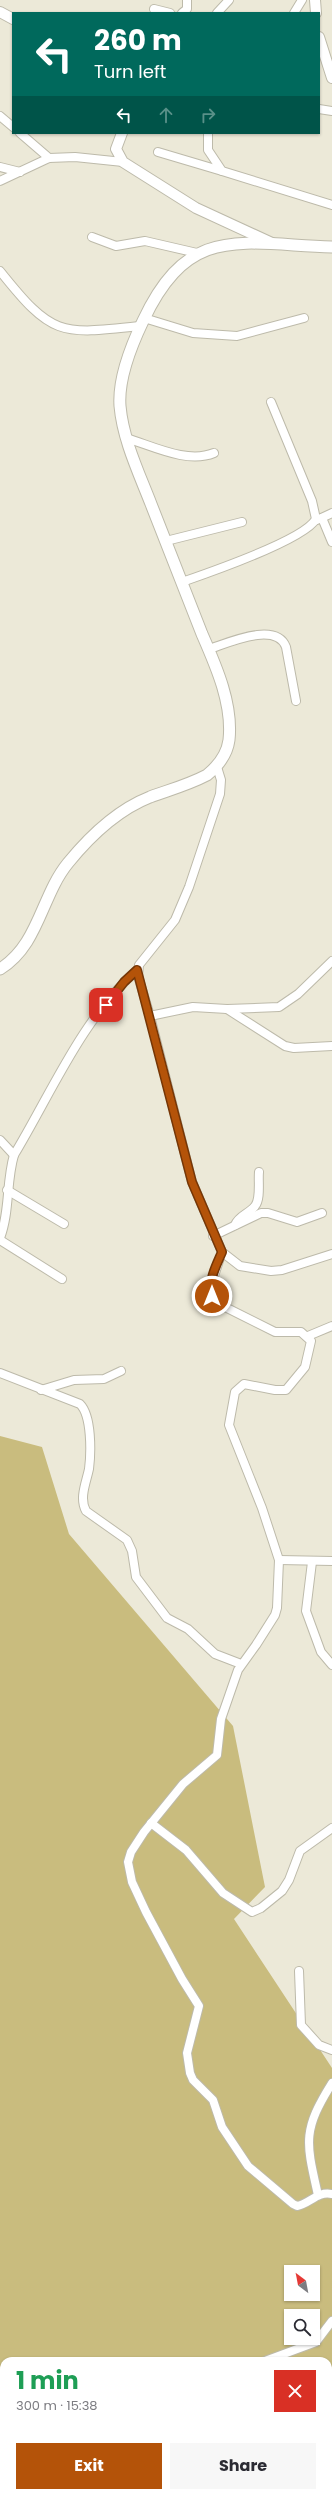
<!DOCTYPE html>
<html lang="en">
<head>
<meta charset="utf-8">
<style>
	:root { --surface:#fff; --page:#f7f7f7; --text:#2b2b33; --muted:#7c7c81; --accent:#b45309 }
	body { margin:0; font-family:Poppins,sans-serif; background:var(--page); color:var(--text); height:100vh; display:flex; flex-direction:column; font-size:15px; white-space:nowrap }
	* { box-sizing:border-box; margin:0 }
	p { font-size:13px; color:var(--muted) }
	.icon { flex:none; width:22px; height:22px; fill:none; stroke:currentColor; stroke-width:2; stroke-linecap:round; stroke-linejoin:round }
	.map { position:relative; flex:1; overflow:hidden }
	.panel { position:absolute; left:0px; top:2357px; width:332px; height:140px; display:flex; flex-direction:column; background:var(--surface); border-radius:12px 12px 0 0; box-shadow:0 1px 3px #0004 }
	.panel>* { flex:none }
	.top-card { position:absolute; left:12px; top:12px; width:308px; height:122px; border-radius:0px; box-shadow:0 1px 3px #0004; background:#00695c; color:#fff; overflow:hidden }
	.needle { width:26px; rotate:328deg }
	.controls { position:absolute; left:284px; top:2265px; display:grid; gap:8px }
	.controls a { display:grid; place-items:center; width:36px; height:36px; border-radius:0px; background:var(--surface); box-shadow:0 1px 3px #0004; font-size:20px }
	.pin { position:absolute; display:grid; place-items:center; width:34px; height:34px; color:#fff; margin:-17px; border-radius:8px; box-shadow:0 2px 6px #0006 }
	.me { position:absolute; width:44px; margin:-22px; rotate:0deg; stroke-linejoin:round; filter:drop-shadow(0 0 3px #0008) }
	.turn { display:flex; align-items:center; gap:14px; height:84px; padding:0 16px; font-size:18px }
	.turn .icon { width:52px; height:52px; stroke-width:2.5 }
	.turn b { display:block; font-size:28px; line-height:34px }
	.lanes { display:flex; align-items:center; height:38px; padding:0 16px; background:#0003; justify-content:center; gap:20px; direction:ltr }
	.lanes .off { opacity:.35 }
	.round { display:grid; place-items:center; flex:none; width:42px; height:42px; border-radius:0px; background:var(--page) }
	.summary { display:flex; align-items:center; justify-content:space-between; height:68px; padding:0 16px }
	h1 { font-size:24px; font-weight:700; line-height:30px; color:#1e9e55 }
	.action { display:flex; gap:8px; margin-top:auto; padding:8px 16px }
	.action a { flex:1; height:46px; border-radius:0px; background:var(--accent); color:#fff; font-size:16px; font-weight:700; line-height:46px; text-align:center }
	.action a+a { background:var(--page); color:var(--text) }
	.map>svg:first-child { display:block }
</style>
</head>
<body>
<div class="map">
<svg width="332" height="2497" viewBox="0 0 332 2497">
	<rect width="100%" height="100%" fill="#ece9d8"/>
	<path fill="#c9bc7e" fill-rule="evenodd" d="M0 1436 42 1447 69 1534 233 1726 265 1887 234 1919 332 2068V2497H0ZM291 2272H313V2294H291ZM291 2316H313V2338H291ZM4 2361H328V2493H4Z"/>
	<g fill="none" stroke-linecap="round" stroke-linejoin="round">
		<defs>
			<g id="minor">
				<polyline points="154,9 170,13"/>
				<polyline points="182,13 187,9 187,0"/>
				<polyline points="217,13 229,0"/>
				<polyline points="294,13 302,0"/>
				<polyline points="319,109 332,111"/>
				<polyline points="0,116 13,127"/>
				<polyline points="20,133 49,158"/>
				<polyline points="208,133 208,150 222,171 332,205"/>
				<polyline points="158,152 222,171"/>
				<polyline points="0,167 20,172"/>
				<polyline points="0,181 49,158 75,157 123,162"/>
				<polyline points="92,237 116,246 145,241 197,253"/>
				<path d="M0 271C52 336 59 335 140 326"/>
				<polyline points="144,318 193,333 237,336 304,318"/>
				<path d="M126 438C153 446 187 464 214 453"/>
				<polyline points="322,518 332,542"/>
				<polyline points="317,520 332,513"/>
				<polyline points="166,541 242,522"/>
				<path d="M182 582C208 573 304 540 316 519L312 501 271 402"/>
				<path d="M209 649C228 643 276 621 286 647L296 701"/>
				<polyline points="217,767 221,780 220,794 189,887 175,920 139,965 138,976 150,1016 192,1182 222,1252 240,1266 271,1271 282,1270 332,1254"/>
				<polyline points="227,1009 279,1007 298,994 332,961"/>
				<polyline points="150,1016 193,1007 227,1009 285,1046 294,1048 332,1046"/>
				<polyline points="0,1140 14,1155"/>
				<polyline points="7,1190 64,1224"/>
				<path d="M235 1225C239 1215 249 1214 255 1206 261 1199 258 1181 259 1172"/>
				<polyline points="213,1236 261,1213 268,1213 297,1222 322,1213"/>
				<path d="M0 1238C10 1212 6 1182 14 1155 52 1092 81 1020 137 970"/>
				<polyline points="0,1240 62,1279"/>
				<path d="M222 1252 210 1288 212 1296 219 1304 275 1332H301L311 1341 305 1367 286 1390H275L244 1384 235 1392 229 1425 262 1508 279 1560 277 1608 275 1615 256 1645 238 1670 221 1719 217 1755 183 1784 144 1832 131 1852 128 1862 132 1882 146 1912 182 1979 199 2006 187 2053 190 2073 193 2080 213 2100 222 2127 248 2166 293 2204 297 2206C311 2203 317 2191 332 2194"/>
				<polyline points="308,1336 332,1326"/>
				<path d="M0 1373 80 1404C92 1416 91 1453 89 1469 86 1483 79 1498 86 1511L127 1540 132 1551 136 1577 167 1618 188 1629 215 1654 241 1664"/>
				<polyline points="41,1390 74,1380 104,1379 121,1371"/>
				<polyline points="279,1560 332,1561"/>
				<polyline points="312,1562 306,1611 321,1652 332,1665"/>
				<polyline points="151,1823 186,1850 223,1893 252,1912 261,1908 282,1891 289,1880 300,1851 332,1828"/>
				<polyline points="299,1971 301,2025 319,2045 332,2050"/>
				<path d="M318 2195C306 2142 302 2131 332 2083"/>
				<polyline points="265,2361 316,2342 332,2321"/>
				<polyline points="72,2497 77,2493"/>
			</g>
			<g id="tertiary">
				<polyline points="315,0 316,13"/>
				<polyline points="0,12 13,19"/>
				<polyline points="319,37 332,78"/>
				<polyline points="122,133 116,149 123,162 196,208 272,243"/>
			</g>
			<path id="secondary" d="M0 969C39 945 41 896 68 863 90 836 117 810 150 797 169 790 188 785 207 775 218 766 227 755 229 740 233 704 216 666 202 634 185 591 168 548 151 504 139 473 123 440 120 406 118 378 131 346 143 321 189 223 240 244 332 247"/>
		</defs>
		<use href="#minor" stroke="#bdbaaa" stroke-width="10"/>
		<use href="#tertiary" stroke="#bdbaaa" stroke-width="12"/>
		<use href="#secondary" stroke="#bdbaaa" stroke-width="13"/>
		<use href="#minor" stroke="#fff" stroke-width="8"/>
		<use href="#tertiary" stroke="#fff" stroke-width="10"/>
		<use href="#secondary" stroke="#fff" stroke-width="11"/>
	</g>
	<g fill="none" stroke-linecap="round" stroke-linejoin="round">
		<defs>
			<path id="route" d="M106 1005 124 982 137 970 192 1182 222 1252C216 1266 208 1280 212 1296"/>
		</defs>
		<use href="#route" stroke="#753606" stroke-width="10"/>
		<use href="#route" stroke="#b45309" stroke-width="7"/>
	</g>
</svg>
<div class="controls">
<a><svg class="needle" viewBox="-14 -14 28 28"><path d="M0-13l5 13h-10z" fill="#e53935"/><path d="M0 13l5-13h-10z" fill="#7c7c81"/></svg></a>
<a><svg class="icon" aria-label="search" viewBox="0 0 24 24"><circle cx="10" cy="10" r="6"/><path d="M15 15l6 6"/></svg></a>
</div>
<div class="pin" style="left:106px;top:1005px;background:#d93025"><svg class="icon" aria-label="arrive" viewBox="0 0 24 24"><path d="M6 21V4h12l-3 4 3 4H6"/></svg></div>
<svg class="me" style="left:212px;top:1296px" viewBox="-20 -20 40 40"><circle r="17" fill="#b45309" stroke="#fff" stroke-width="3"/><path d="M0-11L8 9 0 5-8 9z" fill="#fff"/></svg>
<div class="top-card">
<div class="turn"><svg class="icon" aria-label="left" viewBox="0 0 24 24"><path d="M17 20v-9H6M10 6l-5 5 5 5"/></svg><div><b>260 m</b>Turn left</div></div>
<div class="lanes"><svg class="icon" aria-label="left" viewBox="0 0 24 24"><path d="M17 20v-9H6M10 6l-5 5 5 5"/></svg><svg class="icon off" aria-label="ahead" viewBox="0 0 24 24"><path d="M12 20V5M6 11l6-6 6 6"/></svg><svg class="icon off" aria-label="right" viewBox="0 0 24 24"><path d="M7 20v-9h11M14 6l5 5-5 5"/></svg></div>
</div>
<section class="panel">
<div class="summary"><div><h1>1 min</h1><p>300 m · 15:38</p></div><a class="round" style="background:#d93025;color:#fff"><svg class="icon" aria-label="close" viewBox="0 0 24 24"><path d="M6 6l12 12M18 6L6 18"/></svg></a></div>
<div class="action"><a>Exit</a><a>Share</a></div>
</section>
</div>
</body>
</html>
